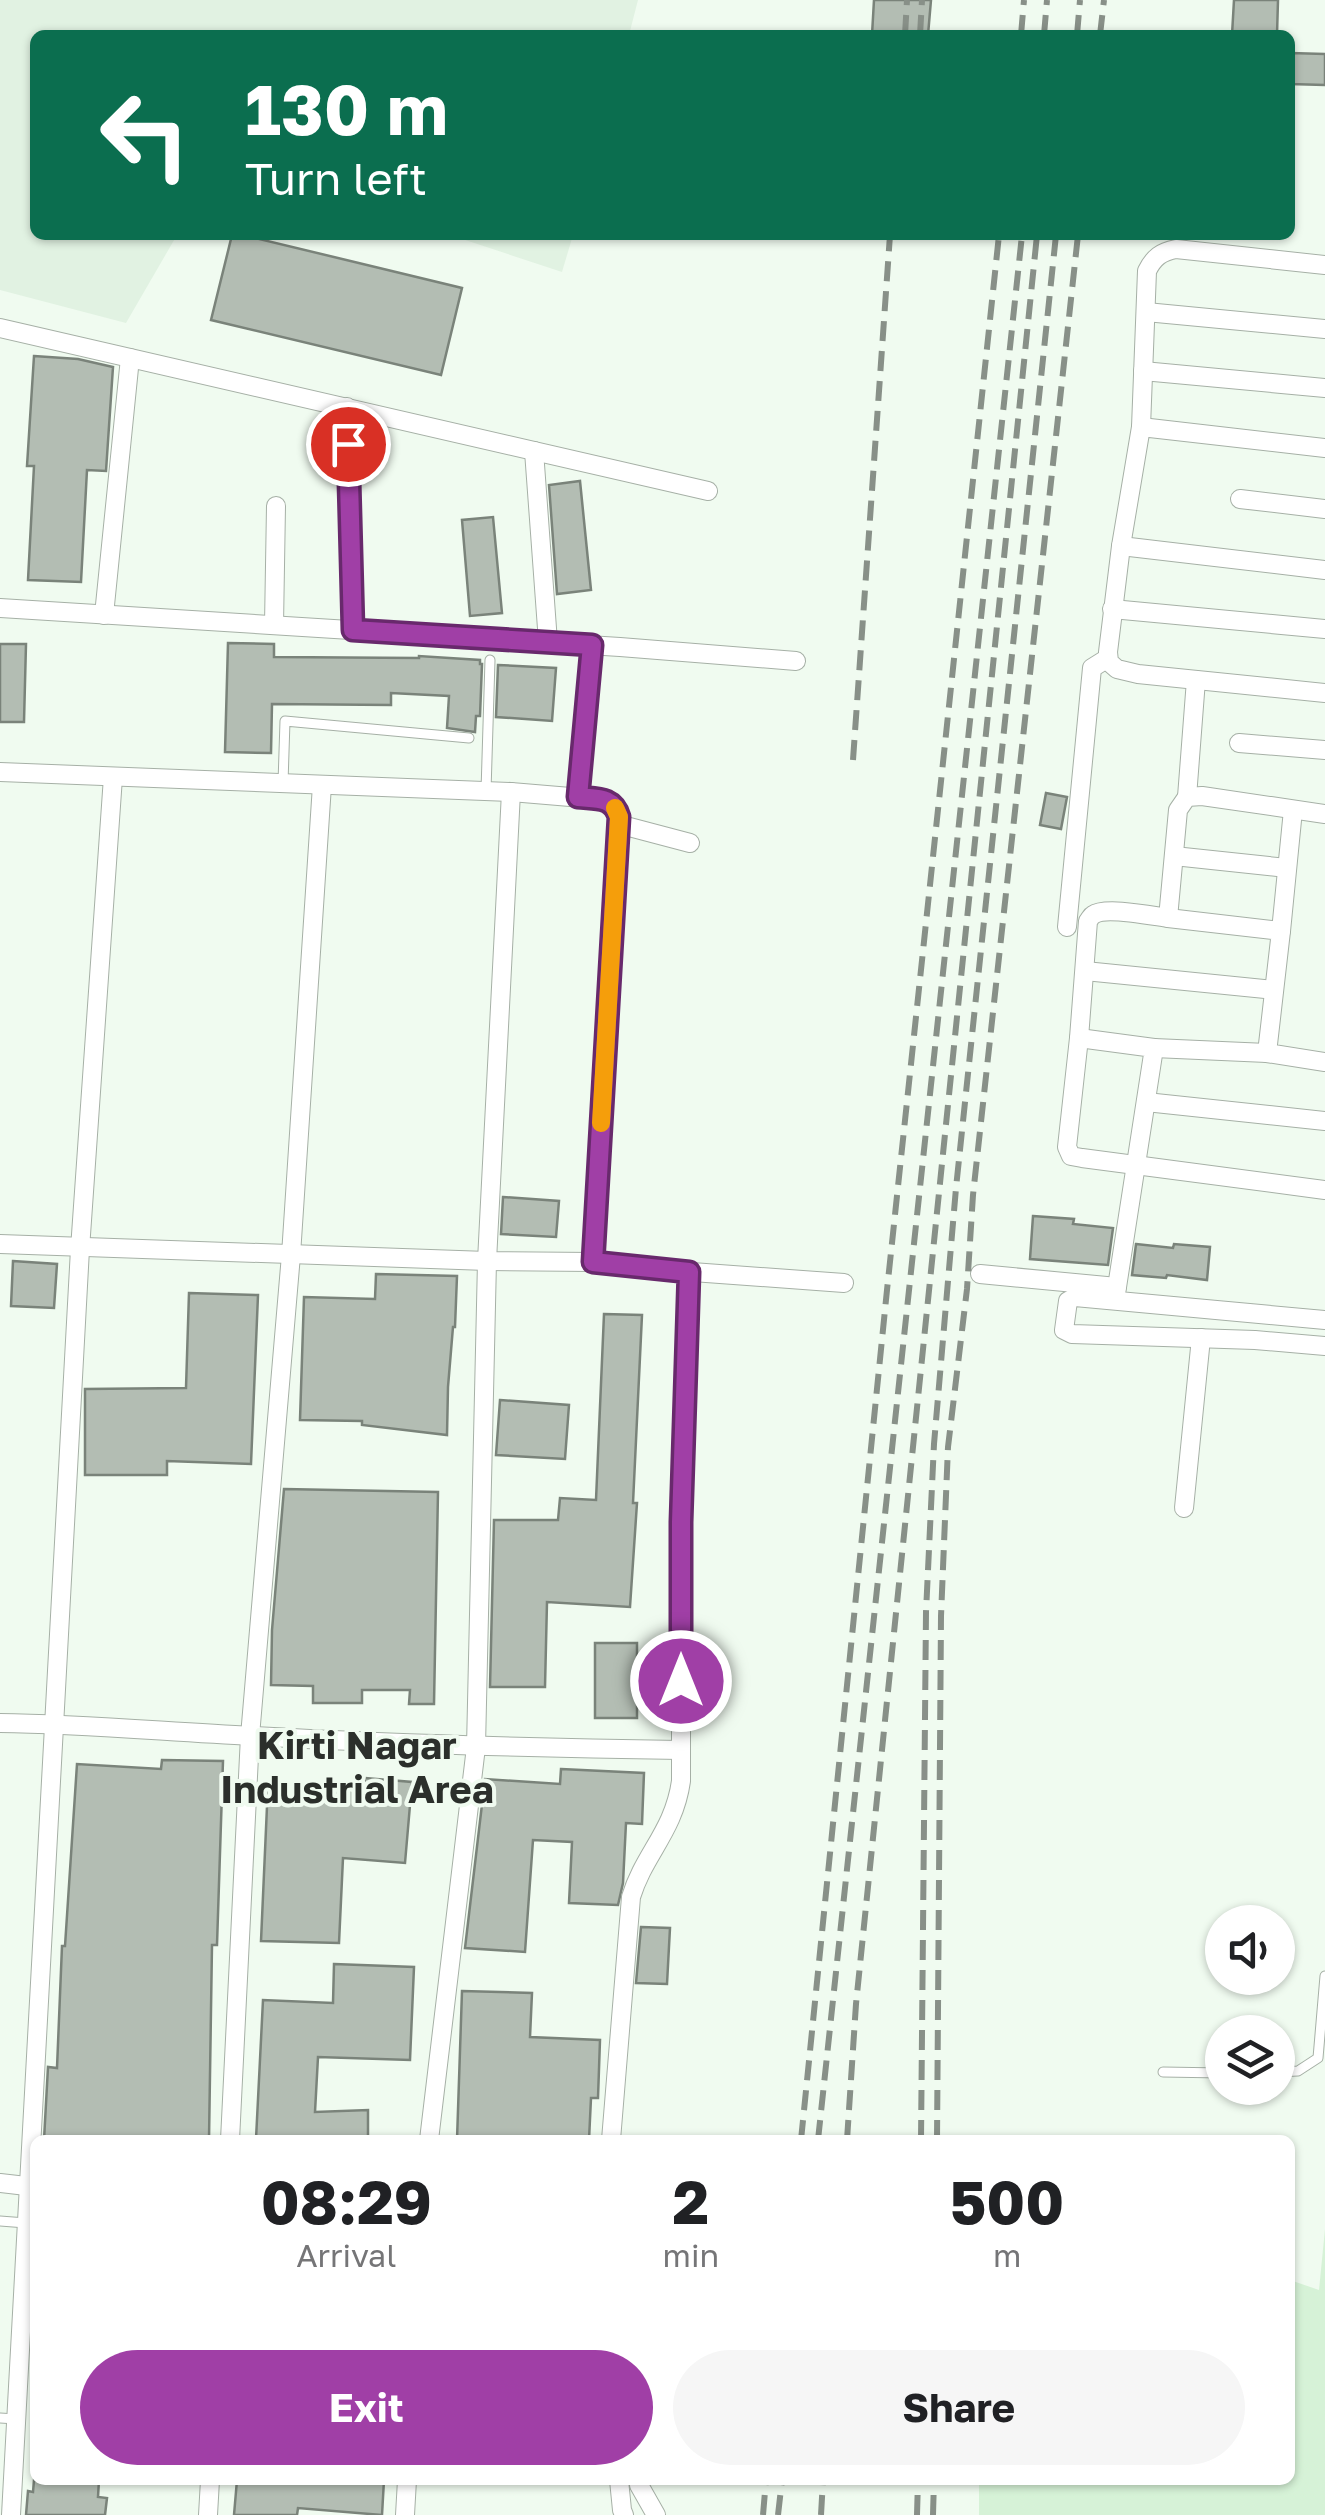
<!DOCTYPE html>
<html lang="en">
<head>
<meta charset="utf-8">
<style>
	:root { --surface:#fff; --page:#f6f6f6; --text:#202124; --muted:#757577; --accent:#a03fa6 }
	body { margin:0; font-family:"Golos Text",sans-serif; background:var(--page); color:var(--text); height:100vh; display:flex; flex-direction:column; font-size:38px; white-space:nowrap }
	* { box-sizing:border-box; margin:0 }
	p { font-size:32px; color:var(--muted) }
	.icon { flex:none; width:55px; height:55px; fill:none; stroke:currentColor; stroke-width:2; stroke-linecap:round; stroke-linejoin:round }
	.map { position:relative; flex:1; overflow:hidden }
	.panel { position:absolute; left:30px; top:2135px; width:1265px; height:350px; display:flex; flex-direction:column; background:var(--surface); border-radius:15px; box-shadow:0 2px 8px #0004 }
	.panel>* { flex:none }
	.top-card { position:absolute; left:30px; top:30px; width:1265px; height:210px; border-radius:15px; box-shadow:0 2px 8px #0004; background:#0b6e4f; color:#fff; overflow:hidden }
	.tools { position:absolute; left:1205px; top:1905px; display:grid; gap:20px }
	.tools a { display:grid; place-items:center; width:90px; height:90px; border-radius:50%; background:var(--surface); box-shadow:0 2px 8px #0004; font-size:50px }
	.pin { position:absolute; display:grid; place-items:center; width:85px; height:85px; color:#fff; margin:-42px; border:5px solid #fff; border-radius:50%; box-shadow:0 2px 10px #0007 }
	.me { position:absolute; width:110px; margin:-55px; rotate:0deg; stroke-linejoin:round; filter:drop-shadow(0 0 8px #0008) }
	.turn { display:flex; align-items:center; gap:35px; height:210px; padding:0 50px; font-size:45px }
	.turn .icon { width:130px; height:130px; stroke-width:2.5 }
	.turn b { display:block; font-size:70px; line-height:85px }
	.eta { display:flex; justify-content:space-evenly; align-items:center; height:170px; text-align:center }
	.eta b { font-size:60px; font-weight:700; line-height:70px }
	.action { display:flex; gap:20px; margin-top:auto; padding:20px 50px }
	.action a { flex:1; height:115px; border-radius:60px; background:var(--accent); color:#fff; font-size:40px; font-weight:700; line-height:115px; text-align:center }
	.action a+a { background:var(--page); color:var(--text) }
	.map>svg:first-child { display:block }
</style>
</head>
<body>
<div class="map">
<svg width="1325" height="2515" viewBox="0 0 1325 2515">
	<rect width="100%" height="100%" fill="#f0fbf0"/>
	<g fill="#e1f2e2">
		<polygon points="0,0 638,0 629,35 35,35 35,235 177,235 126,323 0,290"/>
		<polygon points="450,235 573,235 562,272"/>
	</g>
	<polygon fill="#d6f2d7" points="1325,2229 1325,2515 979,2515 979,2480 1290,2480 1290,2280 1319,2290"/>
	<g fill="#b3bdb3" stroke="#7a837a" stroke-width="2.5">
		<polygon points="874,0 931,0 928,35 872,35"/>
		<polygon points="1234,0 1278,0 1277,35 1232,35"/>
		<polygon points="1290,53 1325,54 1325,85 1290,84"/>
		<polygon points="232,235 243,235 462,288 441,375 211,320"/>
		<polygon points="34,356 78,359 113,367 106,471 87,470 81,582 28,580 34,466 27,466"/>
		<polygon points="580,481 591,590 557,594 549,485"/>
		<polygon points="493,517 502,613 470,616 462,520"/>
		<polygon points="228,643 274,644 274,657 419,658 419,656 480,660 480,664 482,664 480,716 476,716 475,732 447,728 449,696 391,693 391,705 272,704 271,753 225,752"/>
		<polygon points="0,644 26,644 24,722 0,722"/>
		<polygon points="498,665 556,668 552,721 496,717"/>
		<polygon points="1046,793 1067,797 1061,829 1040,825"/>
		<polygon points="503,1197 559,1201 556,1237 501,1234"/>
		<polygon points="1033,1216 1074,1219 1073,1224 1113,1228 1108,1265 1030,1259"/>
		<polygon points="1136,1244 1173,1248 1174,1244 1210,1247 1207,1280 1167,1275 1166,1278 1132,1275"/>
		<polygon points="13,1261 57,1264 54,1308 11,1306"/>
		<polygon points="376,1274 457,1276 455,1327 453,1327 448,1387 447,1435 362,1425 362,1421 300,1420 304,1297 375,1299"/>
		<polygon points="189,1293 258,1295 251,1464 167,1461 167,1475 85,1475 85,1389 186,1388"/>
		<polygon points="604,1314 642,1315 633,1503 637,1503 630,1607 547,1602 545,1687 490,1687 494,1520 558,1520 560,1498 596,1500"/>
		<polygon points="500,1400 569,1405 565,1459 496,1455"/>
		<polygon points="284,1489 438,1492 434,1704 409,1704 410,1690 362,1690 362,1703 313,1703 313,1686 271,1685 272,1630"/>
		<rect x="595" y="1643" width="42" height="75"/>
		<polygon points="162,1760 223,1761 217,1945 212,1945 209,2140 44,2140 48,2067 57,2068 62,1946 65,1946 77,1764 161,1769"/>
		<polygon points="561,1769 644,1773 642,1824 626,1823 623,1883 618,1905 569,1903 572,1842 533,1840 525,1952 465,1948 485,1779 560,1784"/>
		<polygon points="365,1778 412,1782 405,1863 343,1858 339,1943 261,1941 268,1784 364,1788"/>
		<polygon points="641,1927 670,1928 667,1984 636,1983"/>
		<polygon points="334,1964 414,1967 410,2060 318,2057 315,2112 368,2110 368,2140 256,2139 263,2000 333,2003"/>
		<polygon points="462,1991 532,1993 530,2037 600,2040 598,2098 591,2098 589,2140 457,2140"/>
		<polygon points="34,2480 99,2480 98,2497 107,2498 105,2515 26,2515 28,2491 33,2492"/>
		<polygon points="237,2480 384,2480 382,2515 298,2508 297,2515 234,2515"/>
	</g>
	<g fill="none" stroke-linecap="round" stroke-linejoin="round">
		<defs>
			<g id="service">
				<polyline points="283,783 285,721 469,738"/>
				<polyline points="486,791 490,660"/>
				<polyline points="1163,2072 1222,2073"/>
				<polyline points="1278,2072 1298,2071 1318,2058 1325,1976"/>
				<polyline points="0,2221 26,2223"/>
				<polyline points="0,2418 16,2419"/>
			</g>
			<g id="minor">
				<polyline points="1146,312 1325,329"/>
				<polyline points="0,328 708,491"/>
				<polyline points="1143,371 1325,388"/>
				<polyline points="347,407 353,630"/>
				<path d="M1141 427 1147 271C1154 257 1161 252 1176 249L1325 265"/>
				<polyline points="1325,448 1141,427 1121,546 1108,652 1109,662 1117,669 1138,674 1325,693"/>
				<polyline points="534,451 548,642"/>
				<polyline points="1240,499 1325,509"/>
				<polyline points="1121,546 1325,570"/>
				<polyline points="0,608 620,647 796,661"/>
				<polyline points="1112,609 1325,629"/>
				<polyline points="104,615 130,358"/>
				<polyline points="274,625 276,506"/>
				<polyline points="1239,743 1325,750"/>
				<polyline points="0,772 511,792 606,800 612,803 619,817 593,1262 487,1261 0,1244"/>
				<polyline points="578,797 592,645"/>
				<polyline points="1187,797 1196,680"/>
				<path d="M1325 814 1202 796 1187 797 1178 810 1168 918C1153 916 1105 906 1093 915 1091 916 1090 919 1088 921L1079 1038 1067 1147 1071 1156 1082 1158 1325 1190"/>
				<polyline points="618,824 690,843"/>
				<polyline points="1174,856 1287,868"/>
				<polyline points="1168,918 1281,931 1267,1053 1325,1062"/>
				<polyline points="1067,927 1092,668 1108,658"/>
				<polyline points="1281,931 1293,810"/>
				<polyline points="1085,971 1274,990"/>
				<polyline points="1079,1038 1154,1048 1115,1300"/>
				<polyline points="1154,1048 1267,1053"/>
				<polyline points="1146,1102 1325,1121"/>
				<polyline points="593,1262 624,1267 844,1283"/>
				<polyline points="980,1274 1117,1287"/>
				<polyline points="1325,1320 1075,1297 1068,1301 1064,1330 1072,1334 1255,1340 1325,1346"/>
				<polyline points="1184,1508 1201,1338"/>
				<path d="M0 1723C84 1724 168 1732 252 1736 395 1744 538 1748 681 1750"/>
				<polyline points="230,2140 250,1736 291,1255 322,785"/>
				<polyline points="429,2140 476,1747 487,1261 511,792"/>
				<path d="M611 2140 631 1897C644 1854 674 1831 681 1781V1522L689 1272"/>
				<polyline points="0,2183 35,2187"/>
				<polyline points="619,2480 622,2510 624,2515"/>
				<polyline points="639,2480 639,2485 656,2515"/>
				<polyline points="11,2515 80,1249 113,777"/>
				<polyline points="208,2515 210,2480"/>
				<polyline points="405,2515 407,2480"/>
			</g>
		</defs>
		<use href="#service" stroke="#a6b0a6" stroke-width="11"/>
		<use href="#minor" stroke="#a6b0a6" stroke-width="20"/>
		<use href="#service" stroke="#fff" stroke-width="9"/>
		<use href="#minor" stroke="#fff" stroke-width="18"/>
		<g stroke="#889088" stroke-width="6" stroke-dasharray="20 10" stroke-linecap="butt">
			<polyline points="905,35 907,0"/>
			<polyline points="920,35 922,0"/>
			<polyline points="1021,35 1024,0"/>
			<polyline points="1044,35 1047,0"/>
			<polyline points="1077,35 1080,0"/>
			<polyline points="1100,35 1104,0"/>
			<polyline points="853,760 890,235"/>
			<polyline points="801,2140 887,1290 999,235"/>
			<polyline points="818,2140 1022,235"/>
			<polyline points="847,2140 856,2004 1037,235"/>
			<polyline points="921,2140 926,1612 934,1444 956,1188 1056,235"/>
			<polyline points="937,2140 941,1616 948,1447 967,1289 973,1195 1078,235"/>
			<polyline points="763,2515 766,2480"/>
			<polyline points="778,2515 782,2480"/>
			<polyline points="821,2515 823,2480"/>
			<polyline points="917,2515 918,2480"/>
			<polyline points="933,2515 934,2480"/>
		</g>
	</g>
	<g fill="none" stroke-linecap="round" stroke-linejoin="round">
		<defs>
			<path id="route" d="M348 444 353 630 592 645 578 797C596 799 613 796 619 817L593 1262 689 1272 681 1522V1681"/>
		</defs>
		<use href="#route" stroke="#68296c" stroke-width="25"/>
		<use href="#route" stroke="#a03fa6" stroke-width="18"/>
		<polyline stroke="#f59e0b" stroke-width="18" points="601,1123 619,817 615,808"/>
	</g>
	<g text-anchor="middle" stroke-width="8" stroke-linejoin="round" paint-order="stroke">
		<g font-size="38" font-weight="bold" fill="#2b2f2b" stroke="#f0fbf0">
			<text x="357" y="1759">Kirti Nagar<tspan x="357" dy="44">Industrial Area</tspan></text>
		</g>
	</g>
</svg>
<div class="tools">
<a><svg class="icon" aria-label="sound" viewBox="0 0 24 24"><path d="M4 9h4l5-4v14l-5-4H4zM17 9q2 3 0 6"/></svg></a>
<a><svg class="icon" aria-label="layers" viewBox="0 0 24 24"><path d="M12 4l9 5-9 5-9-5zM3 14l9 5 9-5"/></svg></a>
</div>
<div class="pin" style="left:348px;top:444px;background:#d93025"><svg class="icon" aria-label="arrive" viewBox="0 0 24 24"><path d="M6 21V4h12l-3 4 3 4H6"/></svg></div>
<svg class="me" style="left:681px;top:1681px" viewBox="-20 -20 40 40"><circle r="17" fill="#a03fa6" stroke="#fff" stroke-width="3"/><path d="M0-11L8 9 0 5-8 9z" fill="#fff"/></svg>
<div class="top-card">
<div class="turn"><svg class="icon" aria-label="left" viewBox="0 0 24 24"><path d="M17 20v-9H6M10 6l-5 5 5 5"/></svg><div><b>130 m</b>Turn left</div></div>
</div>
<section class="panel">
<div class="eta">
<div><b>08:29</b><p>Arrival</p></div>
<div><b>2</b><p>min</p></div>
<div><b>500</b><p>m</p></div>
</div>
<div class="action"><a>Exit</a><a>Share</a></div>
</section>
</div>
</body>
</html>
